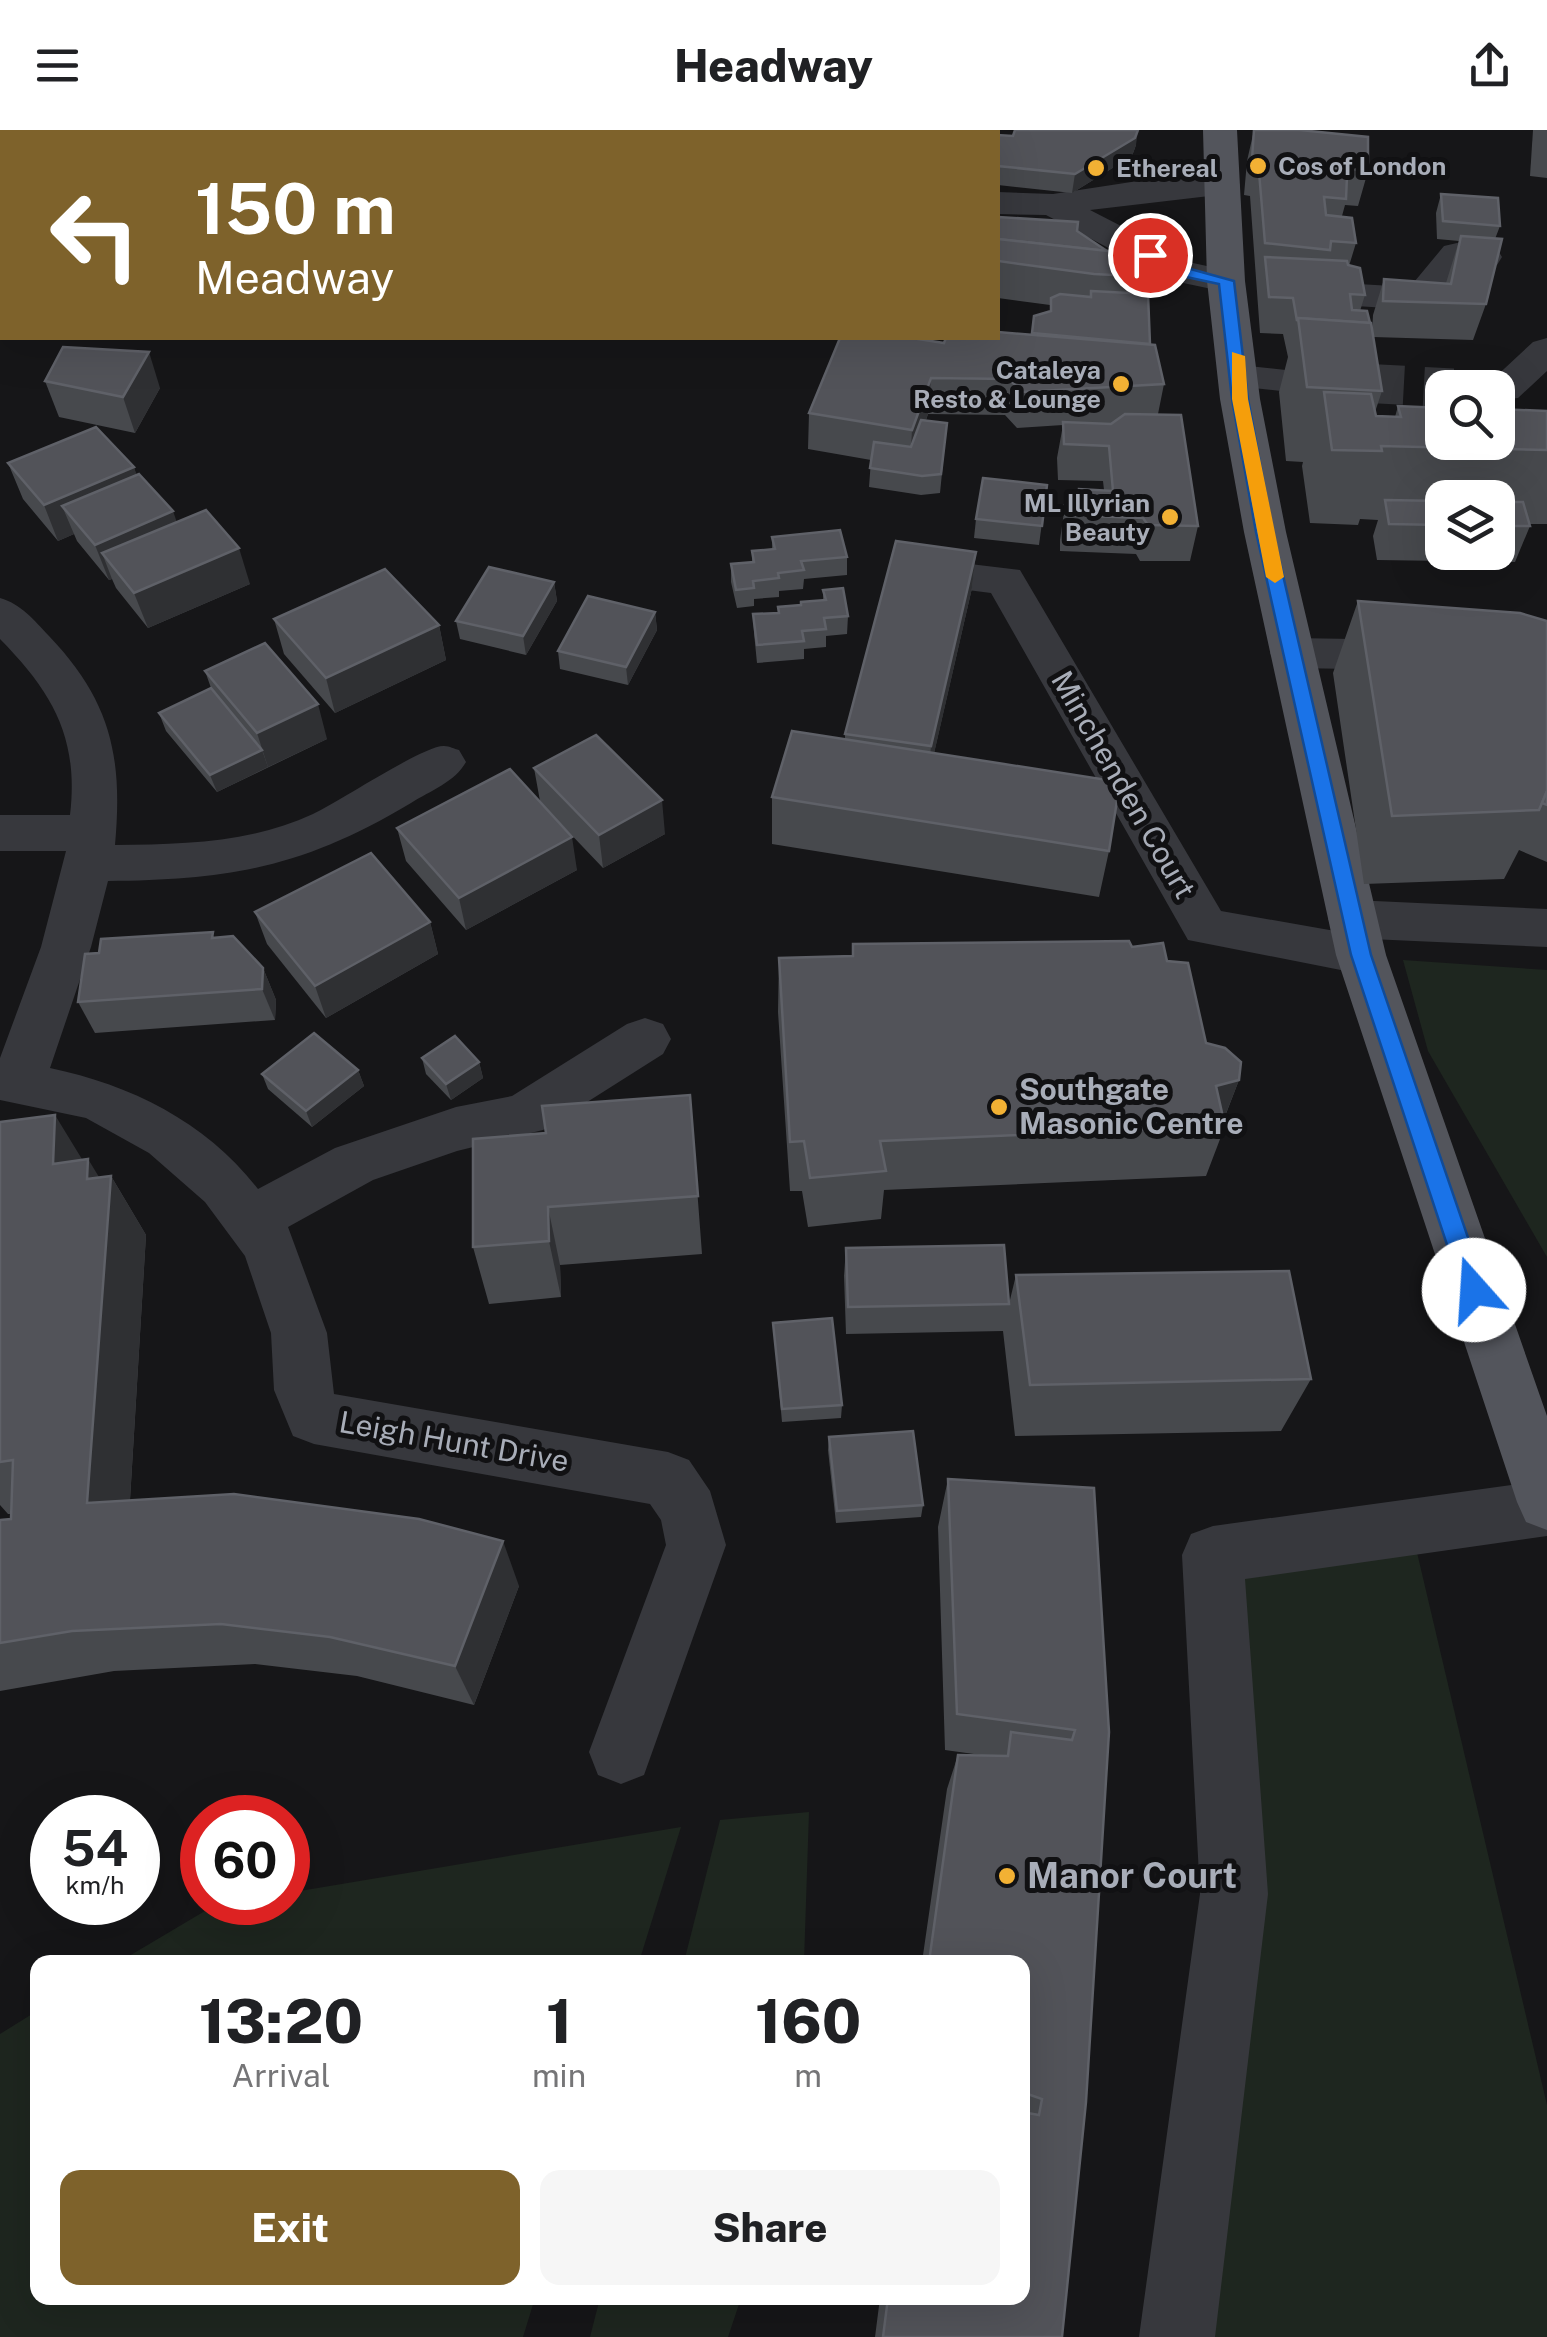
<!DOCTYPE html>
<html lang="en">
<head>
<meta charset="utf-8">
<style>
	:root { --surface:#fff; --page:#f6f6f6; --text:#202124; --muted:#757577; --accent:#7e622b }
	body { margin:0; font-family:"Public Sans",sans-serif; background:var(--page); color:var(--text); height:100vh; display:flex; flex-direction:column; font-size:38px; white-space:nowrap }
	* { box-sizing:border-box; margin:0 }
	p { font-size:32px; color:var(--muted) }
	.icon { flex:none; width:55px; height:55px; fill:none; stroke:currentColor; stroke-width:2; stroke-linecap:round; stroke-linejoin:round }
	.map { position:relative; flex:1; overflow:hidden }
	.side { position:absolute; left:30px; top:1825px; width:1000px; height:350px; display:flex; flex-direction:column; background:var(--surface); border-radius:20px; box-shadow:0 10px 40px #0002 }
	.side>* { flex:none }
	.banner { position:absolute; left:0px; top:0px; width:1000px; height:210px; box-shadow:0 10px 40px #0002; background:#7e622b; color:#fff; overflow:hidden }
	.tools { position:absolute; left:1425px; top:240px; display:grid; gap:20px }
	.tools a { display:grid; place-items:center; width:90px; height:90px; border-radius:20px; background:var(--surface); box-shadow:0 10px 40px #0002; font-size:50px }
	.speed { position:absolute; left:30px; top:1665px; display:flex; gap:20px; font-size:50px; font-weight:700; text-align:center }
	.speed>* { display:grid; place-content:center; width:130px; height:130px; border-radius:50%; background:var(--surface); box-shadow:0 10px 40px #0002; line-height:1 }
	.speed small { font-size:25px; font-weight:400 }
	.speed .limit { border:15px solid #d22; background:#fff; color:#111 }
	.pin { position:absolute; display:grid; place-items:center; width:85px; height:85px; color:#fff; margin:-42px; border:5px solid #fff; border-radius:50%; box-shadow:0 2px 10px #0007 }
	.me { position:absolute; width:110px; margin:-55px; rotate:341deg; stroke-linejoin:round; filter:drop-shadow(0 0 8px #0008) }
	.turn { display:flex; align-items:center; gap:35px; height:210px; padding:0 30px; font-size:45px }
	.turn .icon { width:130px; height:130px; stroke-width:2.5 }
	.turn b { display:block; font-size:70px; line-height:85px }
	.eta { display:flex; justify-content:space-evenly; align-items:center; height:170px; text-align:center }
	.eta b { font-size:60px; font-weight:800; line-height:70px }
	.action { display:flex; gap:20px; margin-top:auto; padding:20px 30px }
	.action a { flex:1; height:115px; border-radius:20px; background:var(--accent); color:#fff; font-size:40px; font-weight:800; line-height:115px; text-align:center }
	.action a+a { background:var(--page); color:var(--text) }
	header { display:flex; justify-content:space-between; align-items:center; height:130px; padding:0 30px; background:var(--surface); font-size:45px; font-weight:800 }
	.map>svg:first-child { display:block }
</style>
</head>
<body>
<header><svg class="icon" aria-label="menu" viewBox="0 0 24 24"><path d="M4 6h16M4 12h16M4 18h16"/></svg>Headway<svg class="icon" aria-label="share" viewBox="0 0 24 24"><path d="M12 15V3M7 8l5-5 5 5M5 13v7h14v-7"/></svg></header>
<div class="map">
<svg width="1547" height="2207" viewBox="0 0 1547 2207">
	<rect width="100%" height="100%" fill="#161618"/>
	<g fill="#1e261f">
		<polygon points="1403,830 1547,840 1547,1127 1428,921"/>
		<polygon points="1411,1397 1547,1975 1547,2207 1177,2207 1234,1764 1213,1425"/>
		<polygon points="809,1682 804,1832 684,1832 720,1690"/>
		<polygon points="681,1697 639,1832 119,1832 215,1775 288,1772 288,1763"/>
		<polygon points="37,1881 38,2168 535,2168 523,2207 0,2207 0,1904"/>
		<polygon points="600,2168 741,2168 728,2207 590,2207"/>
	</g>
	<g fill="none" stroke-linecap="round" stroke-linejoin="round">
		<polyline stroke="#333438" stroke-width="39" stroke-dasharray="39 20" stroke-linecap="butt" points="1306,250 1453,258"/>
		<g fill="#37383d" fill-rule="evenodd">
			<polygon points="1222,44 1235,47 1240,55 1235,63 1090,80 1193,133 1239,143 1245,151 1239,159 1226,162 1169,150 1046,85 998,84 998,62 1053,64 1177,45"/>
			<polygon points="1457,113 1497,119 1502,127 1497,135 1466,136 1433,177 1420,180 1323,174 1310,171 1304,163 1310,155 1323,152 1410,157 1444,116"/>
			<polygon points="1547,208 1547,241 1518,268 1498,270 1498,258 1486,258 1490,252 1533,212"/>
			<polygon points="1239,235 1304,242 1310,250 1304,258 1290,262 1225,255 1219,247 1225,239"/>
			<polygon points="920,428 1020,440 1221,781 1335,801 1328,789 1336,776 1353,770 1547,779 1547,817 1370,809 1379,811 1386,825 1379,839 1361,844 1188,810 991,463 905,452 899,442 905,432"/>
			<path d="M0 468C21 474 34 490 49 506 111 571 123 627 115 715 184 714 250 713 313 684 339 672 424 615 444 616 450 616 454 619 459 620L466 632C455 652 430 661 411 673 304 737 231 750 108 751L91 817 50 938C132 955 207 993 258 1059L335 1018 456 977 512 966 627 894 645 888 663 894 671 909 663 924 543 1000 457 1021 373 1050 288 1097 327 1203 334 1264 668 1322 689 1330 710 1361 726 1415 644 1645 621 1654 598 1645 589 1622 666 1415 661 1390 650 1374 314 1314 293 1306 274 1260 271 1203 245 1126 205 1072 149 1023 86 988 0 970V928L41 817 66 721H0V685H70C79 608 53 563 0 509Z"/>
			<polygon points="1292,508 1547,512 1547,542 1292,538 1276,534 1270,523 1276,512"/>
			<polygon points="1547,1350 1547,1406 1245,1449 1268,1764 1215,2207 1139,2207 1200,1764 1182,1425 1191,1404 1213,1396"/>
		</g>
		<polygon fill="#53555c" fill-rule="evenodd" points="1203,0 1237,0 1245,151 1260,269 1286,402 1386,825 1547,1286 1547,1400 1526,1392 1517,1372 1336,825 1244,402 1220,269 1207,151"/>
	</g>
	<g fill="#47494d" fill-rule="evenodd">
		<polygon points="611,0 714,0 714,2 652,2"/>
		<rect x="728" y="0" width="165" height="2"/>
		<path d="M1254 0 1368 41 1358 76 1345 75 1342 86 1356 113 1349 136 1365 165 1360 181 1372 203 1373 185 1384 149 1446 153 1459 111 1437 109 1436 83 1441 64 1500 96 1495 109 1486 174 1473 210 1373 207 1382 261 1375 282 1376 286 1395 287 1398 276 1547 281V394H1529L1530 396 1515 432 1377 430 1373 406 1378 390 1360 389 1358 395 1310 393 1302 336 1303 332 1286 331 1279 262 1288 227 1283 204 1260 203 1250 66 1244 65 1247 31ZM1442 368H1498V422H1442Z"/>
		<polygon points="1533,0 1547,0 1547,48 1530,46"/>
		<polygon points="998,5 1013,6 1136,15 1132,26 1072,63 998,55"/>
		<rect x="0" y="46" width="2" height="100"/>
		<polygon points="998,87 1077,101 1107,121 1152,147 1148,164 1150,214 1164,254 1158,284 1198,396 1190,431 1140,431 1136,424 1060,421 1060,410 1065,375 1077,371 1079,359 1104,360 1103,351 1058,350 1057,328 1063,295 1017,298 1005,285 928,284 926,290 947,293 940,363 921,365 869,357 871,330 808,319 809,283 944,213 1031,204 1050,181 1050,175 998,168"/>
		<polygon points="45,251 160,258 135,303 59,287"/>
		<polygon points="8,333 134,337 136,345 177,392 250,454 148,498 116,458 112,449 109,450 77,411 74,404 58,411 23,369"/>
		<polygon points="1047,355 1039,415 974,408 976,389"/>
		<polygon points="772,407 847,427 847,445 804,449 803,459 779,461 779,467 754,469 754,476 737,478 731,452 731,434 752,432 752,421 772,419"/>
		<polygon points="976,422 972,458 934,623 1109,721 1099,767 772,714 772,667 845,610 845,604"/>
		<polygon points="554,452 557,471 526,525 460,509 456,491"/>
		<polygon points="823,460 848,486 847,504 826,506 826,517 804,519 804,529 757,533 754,503 753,484 778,483 778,477 801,475 823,470"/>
		<polygon points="1358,471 1547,491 1547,732 1519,720 1504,749 1364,754 1333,543"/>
		<polygon points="655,482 657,500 628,555 560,539 558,521"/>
		<polygon points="274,489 439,495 446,530 335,583 284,524"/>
		<polygon points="205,541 327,609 217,662 166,601 159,583 211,558"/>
		<polygon points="534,638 665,704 603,738 542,674 577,740 466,800 406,731 397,698 540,671"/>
		<polygon points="255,782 430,792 438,824 326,888 267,814"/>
		<polygon points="215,807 263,838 276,870 275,890 95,903 78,872 99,823"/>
		<polygon points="853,814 1132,817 1167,831 1206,913 1239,950 1224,989 1225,996 1206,1046 884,1060 881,1089 808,1097 802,1061 790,1061 778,882 779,828 852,826"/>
		<polygon points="422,928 479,932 483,948 451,970 426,944"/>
		<polygon points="358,940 364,956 312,997 268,959 262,944"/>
		<polygon points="690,965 702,1124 560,1135 561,1167 489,1174 473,1117 546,1003"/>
		<polygon points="0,992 83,1030 99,1048 111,1046 146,1105 130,1370 519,1456 474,1575 357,1546 255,1534 114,1541 0,1561 0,1390 11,1389 11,1384 8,1384 0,1375"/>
		<polygon points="846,1118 1009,1174 1016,1145 1311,1249 1281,1301 1015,1306 1003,1201 846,1204 844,1146"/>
		<polygon points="773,1193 842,1275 841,1288 782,1292"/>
		<polygon points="829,1307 923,1375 921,1387 836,1393 828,1320"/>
		<polygon points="948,1349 1094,1358 1062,2207 875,2207 880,2168 1022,2168 1022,1832 922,1832 947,1659 958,1625 988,1626 945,1620 938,1397"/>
	</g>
	<g fill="#2f3033">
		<polygon points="1138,0 1136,15 1132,26 1072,63 1075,44"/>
		<polygon points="149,222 160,258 135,303 123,267"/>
		<polygon points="931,248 928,284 910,336 912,300"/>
		<polygon points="134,337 146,373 62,376 74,404 58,411 44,375"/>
		<polygon points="173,381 185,416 102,423 112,449 109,450 95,415"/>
		<polygon points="239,418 250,454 148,498 134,463"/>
		<polygon points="976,422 972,458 928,650 931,616"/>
		<polygon points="554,452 557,471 526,525 523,506"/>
		<polygon points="655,482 657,500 628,555 626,537"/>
		<polygon points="439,495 446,530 335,583 326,548"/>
		<polygon points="318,574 327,609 268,637 257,603"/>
		<polygon points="262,620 268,637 217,662 210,645"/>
		<polygon points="662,670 665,704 603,738 599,705"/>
		<polygon points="572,707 577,740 466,800 459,768"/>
		<polygon points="430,792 438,824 326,888 315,856"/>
		<polygon points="263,838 276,870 275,890 262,859"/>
		<polygon points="479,932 483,948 451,970 446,954"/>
		<polygon points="358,940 364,956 312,997 306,981"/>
		<polygon points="1239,950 1221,996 1216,956"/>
		<polygon points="55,985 88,1039 88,1029 110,1065 111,1046 146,1105 127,1419 87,1373 53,1034"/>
		<polygon points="548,1077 560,1135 561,1167 549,1111"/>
		<polygon points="503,1411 519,1456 474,1575 455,1536"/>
	</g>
	<g fill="#525359" stroke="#5f6168" stroke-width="2.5">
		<polygon points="1015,0 1138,0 1135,8 1075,44 998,36 998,5 1013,6"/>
		<polygon points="1254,0 1300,0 1368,7 1368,41 1322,36 1322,43 1347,46 1346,69 1324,67 1326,85 1352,88 1356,113 1331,111 1330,120 1265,113 1258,30 1252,29"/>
		<polygon points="0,46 2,46 2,65 0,70"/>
		<polygon points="1441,64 1498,68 1500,96 1443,91"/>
		<rect x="0" y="75" width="2" height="36"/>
		<polygon points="998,87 1078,92 1077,101 1107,121 998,109"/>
		<polygon points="1461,106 1502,109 1486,174 1383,171 1384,149 1451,154"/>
		<polygon points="998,109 1108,121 1129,118 1152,128 1152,147 1094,144 998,131"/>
		<polygon points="1265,127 1347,131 1348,135 1360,138 1365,165 1350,164 1352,180 1367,181 1370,193 1298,188 1297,191 1293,168 1269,167"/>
		<polygon points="1091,161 1148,164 1150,214 1032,203 1034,186 1051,181 1051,168 1060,164 1091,167"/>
		<polygon points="1298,188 1371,193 1382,261 1307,257"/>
		<polygon points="998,202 1155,215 1164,254 1022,262 1009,249 931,248 912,300 809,283 840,208 912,208 944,213 946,208 998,208"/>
		<polygon points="63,217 149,222 123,267 45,251"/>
		<polygon points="1324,262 1371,264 1376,286 1401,287 1398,276 1442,278 1442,312 1498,312 1498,279 1547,281 1547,320 1381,316 1382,321 1332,320"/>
		<polygon points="1125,284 1181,285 1198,396 1148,395 1143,388 1066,385 1065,375 1079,371 1079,359 1113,361 1109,316 1064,314 1063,292 1111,294"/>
		<polygon points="921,290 947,293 941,344 922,346 870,338 874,312 911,317"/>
		<polygon points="96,297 134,337 44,375 8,333"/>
		<polygon points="139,344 173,381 95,415 62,376"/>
		<polygon points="983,348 1047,355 1042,396 976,389"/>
		<polygon points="1385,370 1442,371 1442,395 1389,394"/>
		<polygon points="1498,372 1523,372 1530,396 1498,396"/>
		<polygon points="206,380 239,418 134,463 102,423"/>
		<polygon points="840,400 847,427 801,431 804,440 778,443 779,448 753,451 754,458 736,460 731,434 754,432 752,421 775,419 772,407"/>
		<polygon points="896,411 976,422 931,616 845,604"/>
		<polygon points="489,437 554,452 523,506 456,491"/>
		<polygon points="385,439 439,495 326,548 274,489"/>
		<polygon points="843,458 848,486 824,488 826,499 802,501 804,511 757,515 753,484 779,483 778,477 801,475 801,472 826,470 823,460"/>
		<polygon points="588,466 655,482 626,537 558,521"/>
		<polygon points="1358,471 1520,483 1547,491 1547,661 1539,680 1392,686"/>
		<polygon points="265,513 318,574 257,603 205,541"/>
		<polygon points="211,558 262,620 210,645 159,583"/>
		<polygon points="792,601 1120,652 1109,721 772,667"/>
		<polygon points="596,605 662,670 599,705 534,638"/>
		<polygon points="510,639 572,707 459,768 397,698"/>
		<polygon points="1547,661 1547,675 1542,673"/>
		<polygon points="371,723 430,792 315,856 255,782"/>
		<polygon points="213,802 212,808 233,806 263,838 262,859 78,872 85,824 99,823 101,809"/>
		<polygon points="1129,811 1132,817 1163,813 1167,831 1188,833 1206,913 1225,918 1241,932 1239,950 1216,956 1225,996 880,1011 886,1041 810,1048 804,1011 790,1012 779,828 853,826 853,814"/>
		<polygon points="314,903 358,940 306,981 262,944"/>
		<polygon points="455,906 479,932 446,954 422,928"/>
		<polygon points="690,965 698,1066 548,1077 549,1111 473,1117 473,1009 546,1003 542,976"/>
		<polygon points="55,985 53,1034 88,1029 87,1049 111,1046 87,1373 234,1364 419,1389 503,1411 455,1536 330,1507 221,1494 72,1501 0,1513 0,1390 11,1389 13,1330 0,1332 0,992"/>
		<polygon points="1004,1115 1009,1174 848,1177 846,1118"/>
		<polygon points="1289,1141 1311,1249 1030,1255 1016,1145"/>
		<polygon points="832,1188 842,1275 782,1279 773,1193"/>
		<polygon points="913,1301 923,1375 837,1381 829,1307"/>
		<polygon points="948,1349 1094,1358 1109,1602 1086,1972 1062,2207 883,2207 888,2168 1022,2168 1022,1982 1039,1985 1042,1969 1022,1962 1022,1832 929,1832 958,1625 1008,1626 1011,1602 1072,1610 1075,1600 957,1584"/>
	</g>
	<polygon fill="#1a73e8" stroke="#114b97" stroke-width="2.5" points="1150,120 1187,138 1234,151 1248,269 1273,402 1371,825 1486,1160 1482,1167 1466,1167 1462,1160 1351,825 1256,402 1232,269 1219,154 1177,145 1145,128 1142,125"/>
	<polygon fill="#f59e0b" points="1232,222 1245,226 1248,269 1284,447 1275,453 1266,447 1232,269"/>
	<g fill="#f2b134" stroke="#111113" stroke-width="4">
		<circle cx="1258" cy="36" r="10"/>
		<circle cx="1096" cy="38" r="10"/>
		<circle cx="1121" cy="254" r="10"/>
		<circle cx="1170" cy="387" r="10"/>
		<circle cx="999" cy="977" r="10"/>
		<circle cx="1007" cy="1746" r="10"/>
	</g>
	<g text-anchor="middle" stroke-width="10" stroke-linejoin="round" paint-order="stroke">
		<g font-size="25" font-weight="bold" fill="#a8adb8" stroke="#111113" text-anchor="start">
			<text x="1278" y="45">Cos of London</text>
			<text x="1116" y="47">Ethereal</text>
			<text x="1101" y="249" text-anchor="end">Cataleya<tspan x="1101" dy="29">Resto &amp; Lounge</tspan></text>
			<text x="1150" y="382" text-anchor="end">ML Illyrian<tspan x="1150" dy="29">Beauty</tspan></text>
		</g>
		<g font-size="30" fill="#a8adb8" stroke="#111113">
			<text transform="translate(1123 655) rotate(60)" y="10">Minchenden Court</text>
			<text transform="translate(454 1312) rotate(10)" y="10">Leigh Hunt Drive</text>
		</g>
		<g font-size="30" font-weight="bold" fill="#a8adb8" stroke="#111113" text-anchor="start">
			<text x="1019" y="970">Southgate<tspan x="1019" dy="34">Masonic Centre</tspan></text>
		</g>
		<g font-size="35" font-weight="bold" fill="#a8adb8" stroke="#111113" text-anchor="start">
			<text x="1027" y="1758">Manor Court</text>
		</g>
	</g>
</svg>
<div class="tools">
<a><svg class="icon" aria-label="search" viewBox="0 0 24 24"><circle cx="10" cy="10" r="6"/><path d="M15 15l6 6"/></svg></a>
<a><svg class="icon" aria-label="layers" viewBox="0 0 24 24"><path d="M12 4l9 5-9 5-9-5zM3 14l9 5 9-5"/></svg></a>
</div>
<div class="speed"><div>54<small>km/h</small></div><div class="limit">60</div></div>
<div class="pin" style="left:1150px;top:125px;background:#d93025"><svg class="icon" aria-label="arrive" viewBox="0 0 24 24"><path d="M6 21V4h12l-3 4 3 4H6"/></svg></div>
<svg class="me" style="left:1474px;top:1160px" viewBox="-20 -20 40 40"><circle r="19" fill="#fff"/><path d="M0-13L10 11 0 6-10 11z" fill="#1a73e8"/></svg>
<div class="banner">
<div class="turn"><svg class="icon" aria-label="left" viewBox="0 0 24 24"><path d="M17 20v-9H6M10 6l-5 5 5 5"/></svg><div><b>150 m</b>Meadway</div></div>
</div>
<section class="side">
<div class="eta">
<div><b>13:20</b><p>Arrival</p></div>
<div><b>1</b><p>min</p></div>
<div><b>160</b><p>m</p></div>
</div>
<div class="action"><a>Exit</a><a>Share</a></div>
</section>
</div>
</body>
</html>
